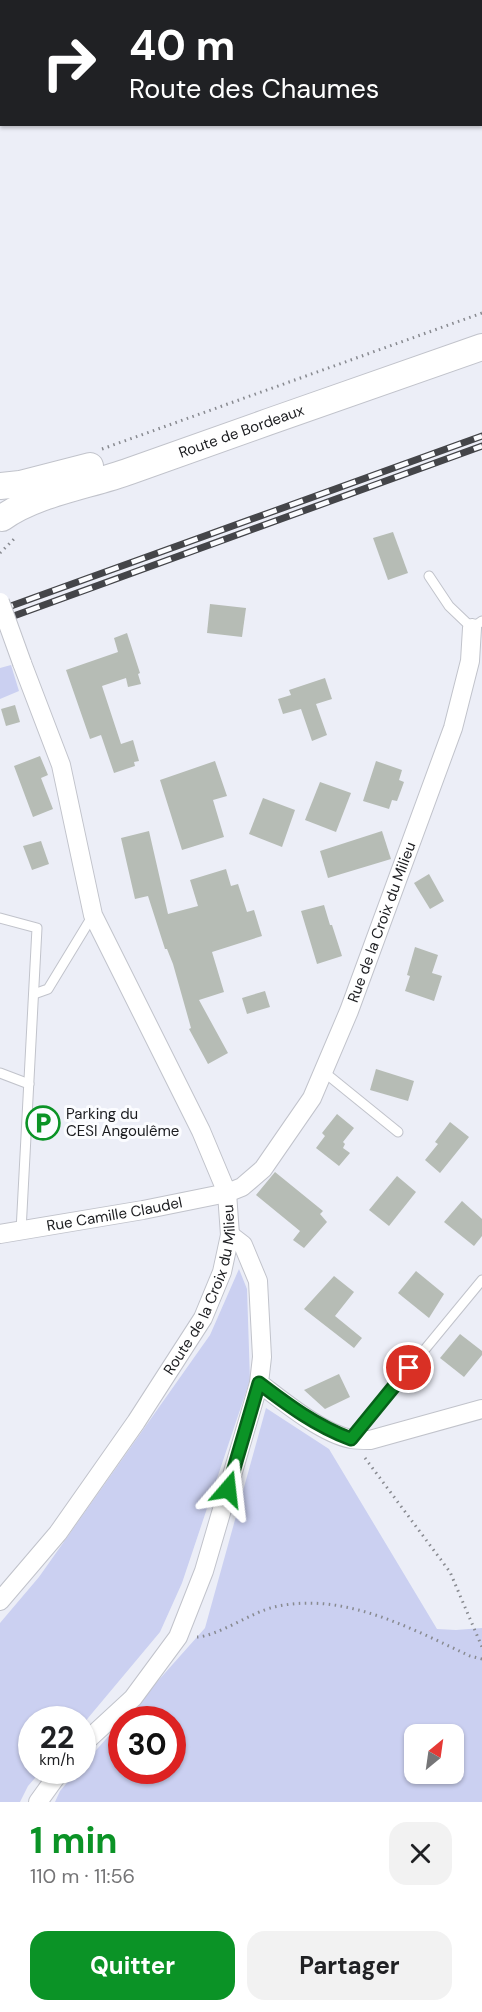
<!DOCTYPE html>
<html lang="fr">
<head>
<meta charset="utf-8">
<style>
	:root { --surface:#fff; --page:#f2f2f2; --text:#202124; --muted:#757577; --accent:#0b9326 }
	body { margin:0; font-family:"DM Sans",sans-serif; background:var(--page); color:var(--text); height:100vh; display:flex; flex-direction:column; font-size:22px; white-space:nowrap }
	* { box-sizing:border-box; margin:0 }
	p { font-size:20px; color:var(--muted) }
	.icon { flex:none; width:33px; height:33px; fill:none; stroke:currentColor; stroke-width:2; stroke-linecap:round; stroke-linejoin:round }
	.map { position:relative; height:1802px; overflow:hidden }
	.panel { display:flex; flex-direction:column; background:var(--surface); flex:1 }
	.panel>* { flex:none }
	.hud { position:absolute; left:0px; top:0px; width:483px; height:126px; box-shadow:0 2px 4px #0004; background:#202124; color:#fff; overflow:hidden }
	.needle { width:39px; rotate:29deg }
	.fabs { position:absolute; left:404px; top:1724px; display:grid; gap:12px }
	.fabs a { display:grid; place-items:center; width:60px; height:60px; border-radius:12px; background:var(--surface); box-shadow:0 2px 4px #0004; font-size:30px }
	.speed { position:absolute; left:18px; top:1706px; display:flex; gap:12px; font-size:30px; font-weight:700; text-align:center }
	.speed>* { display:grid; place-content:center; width:78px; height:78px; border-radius:50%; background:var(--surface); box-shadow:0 2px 4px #0004; line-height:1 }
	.speed small { font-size:15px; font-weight:400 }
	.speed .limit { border:9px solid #d22; background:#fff; color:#111 }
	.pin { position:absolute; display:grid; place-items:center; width:51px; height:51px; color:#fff; margin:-26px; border:3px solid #fff; border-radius:50%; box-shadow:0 2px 6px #0007 }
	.me { position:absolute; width:66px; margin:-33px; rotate:17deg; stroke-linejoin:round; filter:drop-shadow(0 0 4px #0008) }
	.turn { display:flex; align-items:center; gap:21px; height:126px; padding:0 30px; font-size:27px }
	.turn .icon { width:78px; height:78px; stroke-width:2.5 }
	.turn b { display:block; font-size:42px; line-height:51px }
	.round { display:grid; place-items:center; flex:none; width:63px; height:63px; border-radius:18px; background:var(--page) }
	.headline { display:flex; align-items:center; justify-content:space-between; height:102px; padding:0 30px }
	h1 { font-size:36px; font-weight:700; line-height:45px; color:var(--accent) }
	.button { display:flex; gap:12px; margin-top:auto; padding:12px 30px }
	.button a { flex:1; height:69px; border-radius:18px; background:var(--accent); color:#fff; font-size:24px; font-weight:700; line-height:69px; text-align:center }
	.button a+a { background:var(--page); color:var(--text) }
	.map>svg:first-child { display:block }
</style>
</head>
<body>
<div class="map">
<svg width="482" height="1802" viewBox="0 0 482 1802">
	<rect width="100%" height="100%" fill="#eceef7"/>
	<g fill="#cbd0f1" fill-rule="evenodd">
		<polygon points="11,665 19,691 0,699 0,668"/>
		<polygon points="239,1269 247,1289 250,1380 182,1583 160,1632 83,1724 82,1719 32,1719 32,1770 42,1770 28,1786 20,1802 0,1802 0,1623 39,1577 210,1335"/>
		<path d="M266 1408 329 1449 437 1629 456 1630 482 1628V1802H55L60 1791 78 1770H82L83 1765 121 1722 122 1770H172V1719H124L205 1628ZM414 1734H453V1773H414Z"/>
	</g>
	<g fill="#b6bcb5">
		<polygon points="393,532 408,573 388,580 373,538"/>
		<polygon points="210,604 246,608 242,637 207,633"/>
		<polygon points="127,633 140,673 138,674 141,684 128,687 126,678 102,686 121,744 133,740 139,761 134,762 135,766 114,773 101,735 90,739 66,670 118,652 114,638"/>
		<polygon points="325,678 332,699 316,704 327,735 312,741 301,709 283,714 278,699 291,695 289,690"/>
		<polygon points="15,705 20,722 6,726 1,709"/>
		<polygon points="40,756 48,775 41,778 53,809 33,817 14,766"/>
		<polygon points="215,761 227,796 213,800 224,837 182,850 160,780"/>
		<polygon points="376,761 402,770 399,780 404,782 400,793 397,801 392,800 389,809 363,801"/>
		<polygon points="320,782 351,793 336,832 305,820"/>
		<polygon points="263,798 295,810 282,847 249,834"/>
		<polygon points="149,831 168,914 198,906 190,880 226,869 231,886 238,884 247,912 254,910 262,936 212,952 224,992 199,1000 228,1053 208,1064 189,1029 191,1028 173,964 167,949 165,949 148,896 135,899 121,838"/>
		<polygon points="382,831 391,859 328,878 320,851"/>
		<polygon points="41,841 49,864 32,870 23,846"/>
		<polygon points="429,874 444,901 430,909 414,883"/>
		<polygon points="324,905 330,925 332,925 342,956 317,964 301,911"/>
		<polygon points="415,947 438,955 432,973 442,976 434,1001 405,991 410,976 407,975"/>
		<polygon points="265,991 270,1007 247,1014 242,998"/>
		<polygon points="376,1069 414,1081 408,1101 370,1090"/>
		<polygon points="337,1114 354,1128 343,1142 345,1144 343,1148 350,1153 339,1166 316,1148 325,1136 322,1133"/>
		<polygon points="450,1122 469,1137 440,1173 425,1160 438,1144 435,1142"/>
		<polygon points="275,1172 323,1211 320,1214 327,1222 304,1248 293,1240 300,1231 256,1195"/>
		<polygon points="397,1176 416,1192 389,1226 369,1210"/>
		<polygon points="462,1201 482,1219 482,1236 474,1246 444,1222"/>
		<polygon points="416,1271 444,1294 429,1318 398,1293"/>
		<polygon points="334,1276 354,1292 335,1316 362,1338 354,1348 304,1309"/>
		<polygon points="460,1334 482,1351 482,1355 464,1377 440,1358"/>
		<polygon points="339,1374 350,1397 325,1409 304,1390"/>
	</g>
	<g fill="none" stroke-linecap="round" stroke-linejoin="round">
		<defs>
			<g id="service">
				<polyline points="185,0 186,2"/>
				<polyline points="429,576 449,606 472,628 482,621"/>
				<polyline points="0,918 37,928 21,1231"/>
				<polyline points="34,994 48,989 93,915"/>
				<polyline points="324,1072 398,1132"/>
				<polyline points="0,1073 29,1084"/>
				<polyline points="351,1439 482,1280"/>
			</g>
			<g id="minor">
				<path id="s1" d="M0 1234 143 1210 227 1193 242 1187 263 1169 312 1098 349 1011 453 728 470 661 472 628"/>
				<path d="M230 1235 243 1245 258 1281 262 1357 259 1383C283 1401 321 1433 351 1439 357 1440 364 1440 370 1440L482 1409"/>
				<path id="s2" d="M0 1601 58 1533 136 1422 203 1318 222 1272 230 1235 227 1193 201 1131 93 915 61 765 22 663"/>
				<polyline points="82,1745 133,1698 178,1637 204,1571 259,1383"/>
				<polyline points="38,1802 61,1770"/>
			</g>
			<g id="secondary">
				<polyline points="0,486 20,484 90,466"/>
				<path id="s3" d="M2 518C37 493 89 486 130 471 247 429 365 388 482 347"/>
			</g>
		</defs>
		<use href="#service" stroke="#c1c3cb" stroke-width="11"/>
		<use href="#minor" stroke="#c1c3cb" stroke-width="20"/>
		<use href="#secondary" stroke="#c1c3cb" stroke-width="28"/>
		<g stroke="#888a90" stroke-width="3" stroke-dasharray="1.5 4.5" stroke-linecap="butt">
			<polyline points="102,449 482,313"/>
			<polyline points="0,553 16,537"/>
			<polyline points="365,1458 450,1572 482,1647"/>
			<path d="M197 1637C218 1636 252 1612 274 1607 343 1591 410 1628 470 1656L482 1659"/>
		</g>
		<use href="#service" stroke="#fff" stroke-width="9"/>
		<use href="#minor" stroke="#fff" stroke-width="18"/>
		<use href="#secondary" stroke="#fff" stroke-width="26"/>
		<defs>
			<g id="rail">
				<polyline points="0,610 482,436"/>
				<polyline points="0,621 482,446"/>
			</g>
		</defs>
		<use href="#rail" stroke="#444549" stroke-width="7"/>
		<use href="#rail" stroke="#fbfcff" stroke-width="4.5" stroke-dasharray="14" stroke-linecap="butt"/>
		<defs>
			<polyline id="minor-bridge" points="0,602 22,663"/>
		</defs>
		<use href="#minor-bridge" stroke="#c1c3cb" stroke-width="20" stroke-linecap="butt"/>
		<use href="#minor-bridge" stroke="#fff" stroke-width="18"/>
	</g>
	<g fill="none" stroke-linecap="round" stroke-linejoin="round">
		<defs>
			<path id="route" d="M228 1489 259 1383C288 1405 316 1426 351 1439L409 1368"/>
		</defs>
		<use href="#route" stroke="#076019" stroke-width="15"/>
		<use href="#route" stroke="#0b9326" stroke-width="10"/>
	</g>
	<defs>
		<symbol id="parking-ring" viewBox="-11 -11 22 22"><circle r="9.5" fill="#fbfcff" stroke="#0b9326" stroke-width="1.5"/><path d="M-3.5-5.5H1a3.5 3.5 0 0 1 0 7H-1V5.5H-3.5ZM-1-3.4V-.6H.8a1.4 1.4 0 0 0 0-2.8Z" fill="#0b9326"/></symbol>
	</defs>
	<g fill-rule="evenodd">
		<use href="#parking-ring" x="24" y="1104" width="38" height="38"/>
	</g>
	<g text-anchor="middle" stroke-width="6" stroke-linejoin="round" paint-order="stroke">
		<g font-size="15" fill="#1c1d20" stroke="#fbfcff">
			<text dy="5" stroke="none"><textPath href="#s3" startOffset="255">Route de Bordeaux</textPath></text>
			<text dy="5" stroke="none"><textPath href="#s1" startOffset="550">Rue de la Croix du Milieu</textPath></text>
			<text dy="5" stroke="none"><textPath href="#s1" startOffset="116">Rue Camille Claudel</textPath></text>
			<text dy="5" stroke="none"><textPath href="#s2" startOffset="375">Route de la Croix du Milieu</textPath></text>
		</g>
		<g font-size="15" fill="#1c1d20" stroke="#fbfcff" text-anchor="start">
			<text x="66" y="1119">Parking du<tspan x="66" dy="17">CESI Angoulême</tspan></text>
		</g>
	</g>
</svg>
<div class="fabs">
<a><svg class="needle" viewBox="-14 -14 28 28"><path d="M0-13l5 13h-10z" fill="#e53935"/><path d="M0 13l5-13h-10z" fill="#757577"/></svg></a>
</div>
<div class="speed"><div>22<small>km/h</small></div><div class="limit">30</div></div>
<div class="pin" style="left:409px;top:1368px;background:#d93025"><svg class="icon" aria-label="arrive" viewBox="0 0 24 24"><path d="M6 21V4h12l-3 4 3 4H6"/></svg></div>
<svg class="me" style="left:228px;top:1489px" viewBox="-20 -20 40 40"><path d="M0-17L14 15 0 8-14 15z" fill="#0b9326" stroke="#fff" stroke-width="4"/></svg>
<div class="hud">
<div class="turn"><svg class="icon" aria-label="right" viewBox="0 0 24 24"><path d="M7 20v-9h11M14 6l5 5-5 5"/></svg><div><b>40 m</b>Route des Chaumes</div></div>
</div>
</div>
<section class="panel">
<div class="headline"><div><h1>1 min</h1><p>110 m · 11:56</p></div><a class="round"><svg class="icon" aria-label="close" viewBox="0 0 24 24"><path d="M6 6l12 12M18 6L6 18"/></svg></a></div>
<div class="button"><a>Quitter</a><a>Partager</a></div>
</section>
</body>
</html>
